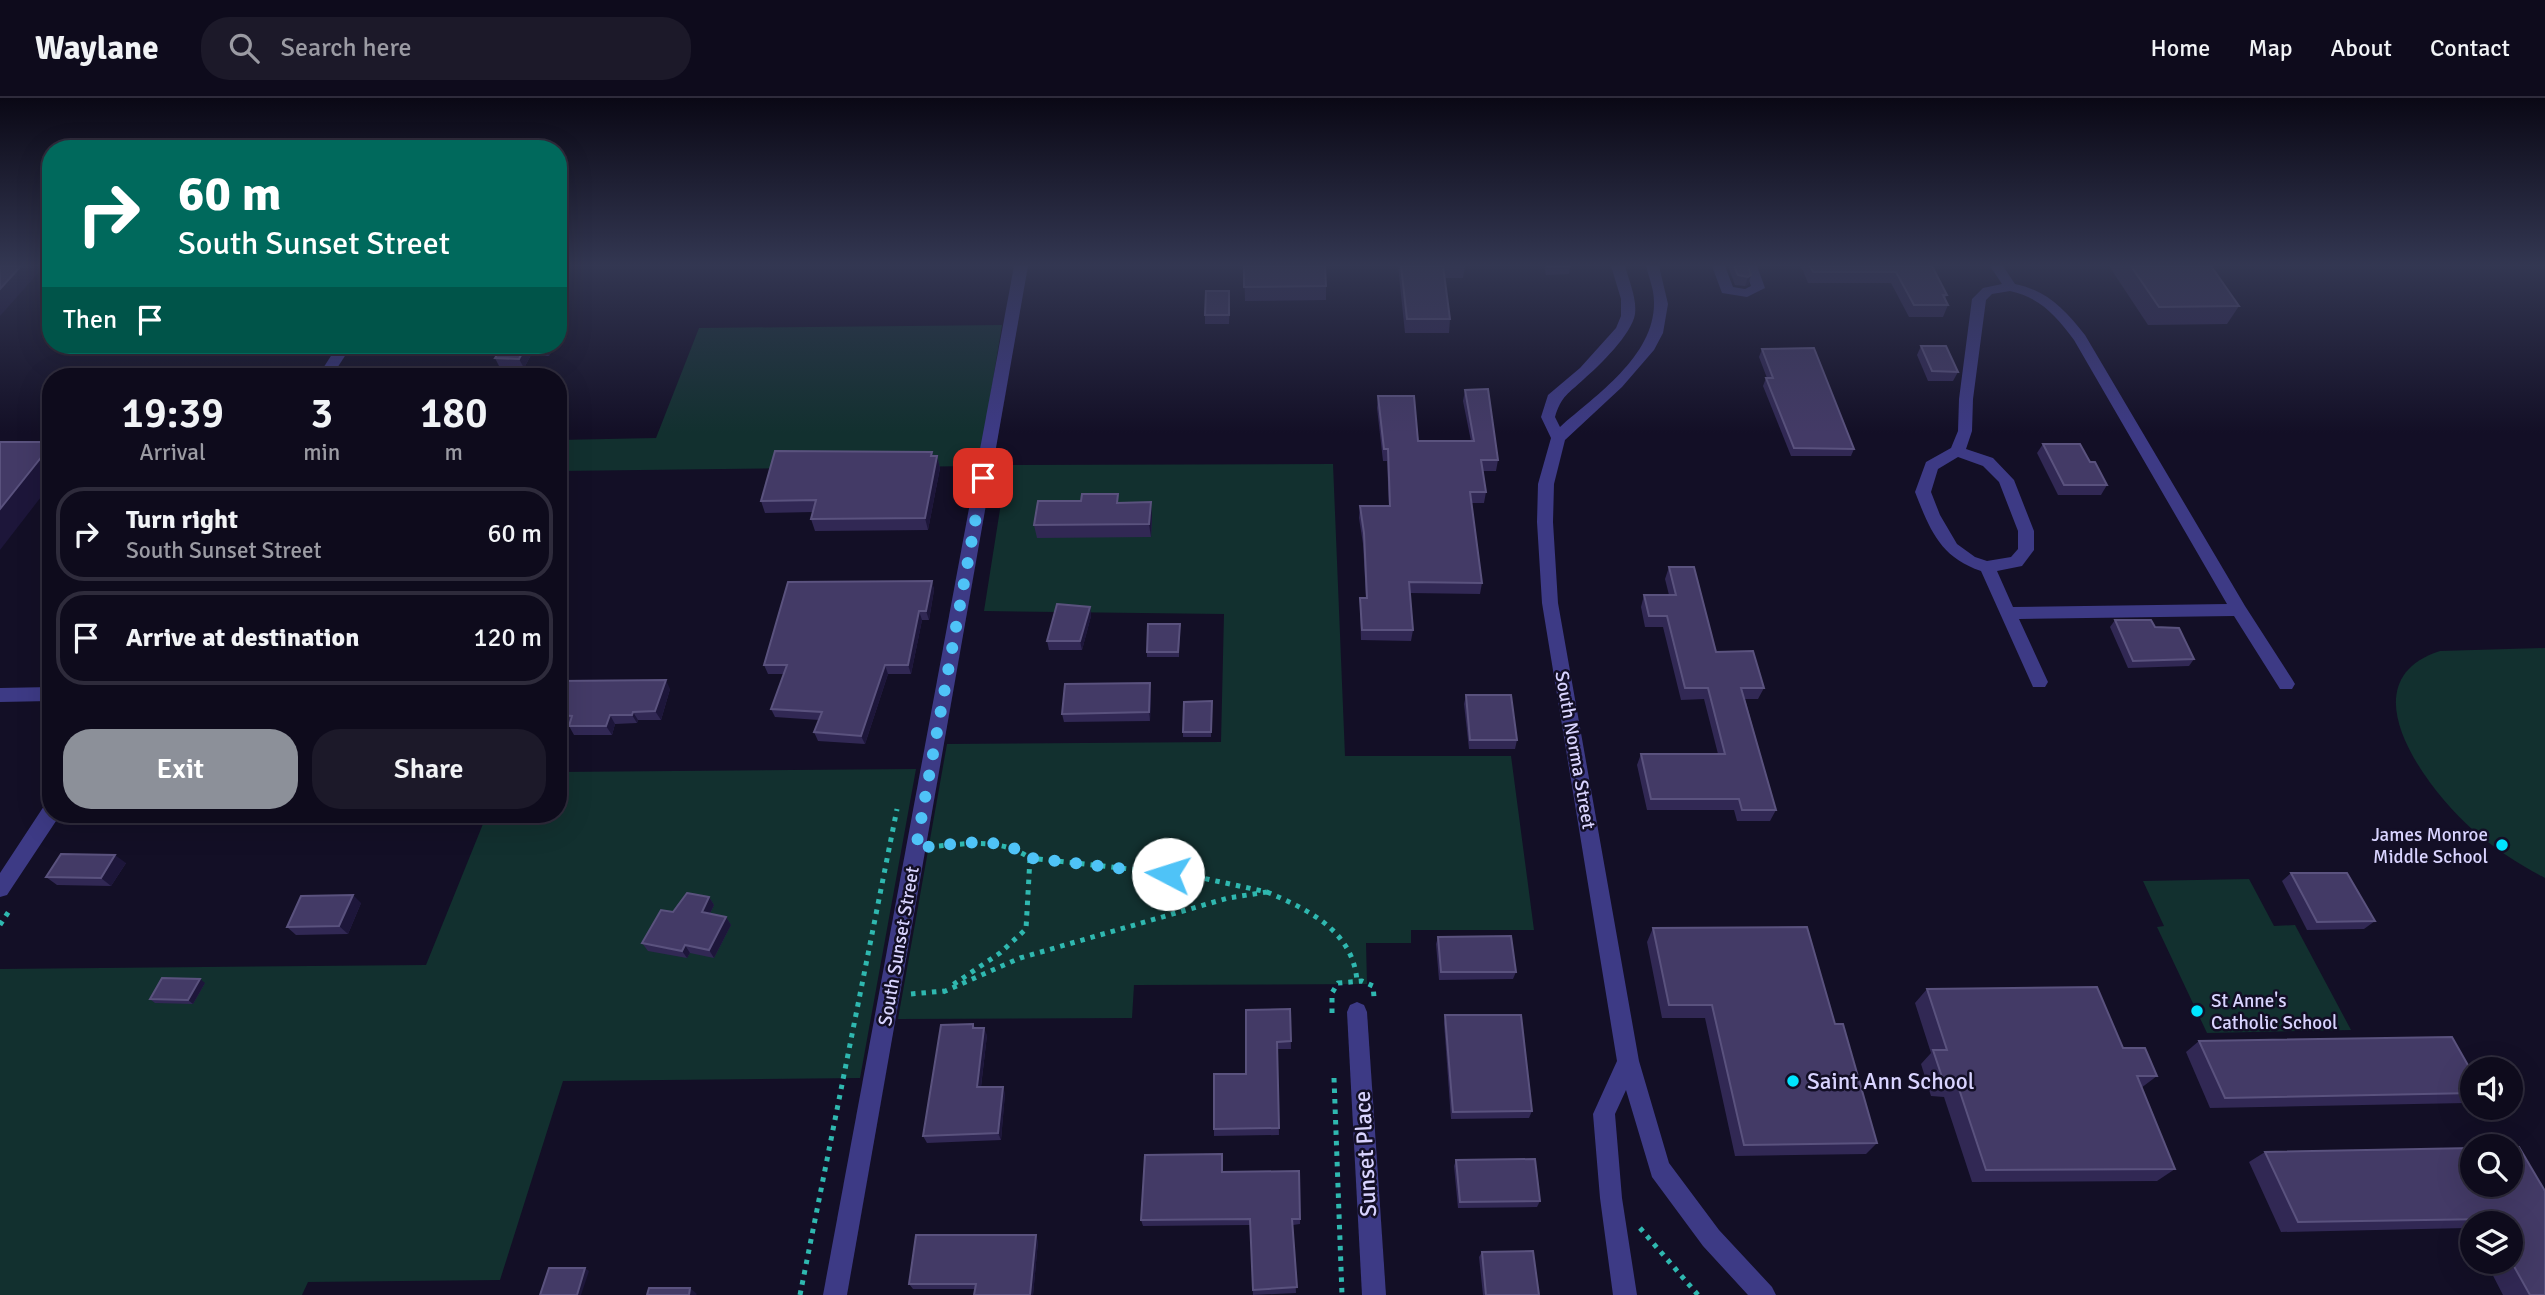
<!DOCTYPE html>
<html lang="en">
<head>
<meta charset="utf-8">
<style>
	:root { --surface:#0e0b1c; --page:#1c1929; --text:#f1f3f6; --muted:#9b9ba3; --line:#2e2b3b; --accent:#8c9099 }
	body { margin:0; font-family:Signika,sans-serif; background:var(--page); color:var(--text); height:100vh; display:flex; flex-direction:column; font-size:26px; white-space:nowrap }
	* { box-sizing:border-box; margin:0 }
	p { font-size:23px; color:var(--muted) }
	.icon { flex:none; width:38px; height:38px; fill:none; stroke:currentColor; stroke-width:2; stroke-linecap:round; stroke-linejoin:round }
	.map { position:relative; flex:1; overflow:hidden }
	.side { position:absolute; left:42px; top:270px; width:525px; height:455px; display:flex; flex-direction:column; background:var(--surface); border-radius:28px; box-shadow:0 7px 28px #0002,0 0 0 2px var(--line) }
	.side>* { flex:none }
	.hud { position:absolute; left:42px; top:42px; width:525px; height:214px; border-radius:28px; box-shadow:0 7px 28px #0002,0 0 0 2px var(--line); background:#00695c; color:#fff; overflow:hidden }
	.tools { position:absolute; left:2460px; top:959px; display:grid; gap:14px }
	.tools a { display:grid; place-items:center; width:63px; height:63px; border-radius:50%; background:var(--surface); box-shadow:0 7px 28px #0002,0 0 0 2px var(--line); font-size:35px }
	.pin { position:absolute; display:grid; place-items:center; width:60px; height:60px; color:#fff; margin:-30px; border-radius:14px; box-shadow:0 4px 10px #0006 }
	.me { position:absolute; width:77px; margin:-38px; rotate:275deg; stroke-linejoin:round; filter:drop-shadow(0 0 5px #0008) }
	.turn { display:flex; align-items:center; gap:24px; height:147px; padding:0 21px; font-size:32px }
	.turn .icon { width:91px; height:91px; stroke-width:2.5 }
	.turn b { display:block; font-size:49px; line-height:60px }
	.then { display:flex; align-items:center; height:66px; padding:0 21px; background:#0003; gap:14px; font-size:26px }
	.eta { display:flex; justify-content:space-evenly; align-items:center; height:119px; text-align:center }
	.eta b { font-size:42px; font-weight:600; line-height:49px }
	.cta { display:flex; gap:14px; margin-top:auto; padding:14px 21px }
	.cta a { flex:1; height:80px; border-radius:28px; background:var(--accent); color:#fff; font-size:28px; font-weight:600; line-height:80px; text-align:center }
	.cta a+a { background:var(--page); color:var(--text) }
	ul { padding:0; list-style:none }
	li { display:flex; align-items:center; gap:21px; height:94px; margin:0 14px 10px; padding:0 7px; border:4px solid var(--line); border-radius:28px }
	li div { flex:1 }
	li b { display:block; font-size:26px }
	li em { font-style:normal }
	header { display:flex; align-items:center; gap:42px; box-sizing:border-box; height:98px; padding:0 35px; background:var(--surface); border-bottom:2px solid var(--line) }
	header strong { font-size:33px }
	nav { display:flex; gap:38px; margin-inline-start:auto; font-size:24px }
	.search { width:490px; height:63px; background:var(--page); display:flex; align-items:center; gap:18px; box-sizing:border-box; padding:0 24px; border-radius:28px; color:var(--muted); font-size:26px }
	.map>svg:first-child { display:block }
</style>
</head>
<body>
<header>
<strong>Waylane</strong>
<div class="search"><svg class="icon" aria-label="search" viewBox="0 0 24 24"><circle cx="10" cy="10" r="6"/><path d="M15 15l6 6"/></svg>Search here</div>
<nav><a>Home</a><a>Map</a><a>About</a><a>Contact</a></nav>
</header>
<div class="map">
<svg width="2545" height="1197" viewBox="0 0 2545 1197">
	<rect width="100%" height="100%" fill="#130f26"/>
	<g fill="#12302f">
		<polygon points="1002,227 979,368 558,373 558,342 656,340 699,230"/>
		<polygon points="1333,366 1345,658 1511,658 1534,832 1411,832 1411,845 1366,845 1367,886 1134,887 1132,920 898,921 947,646 1221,644 1224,516 984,513 1007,367"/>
		<path d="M2545 550V780C2520 767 2494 750 2473 732 2428 692 2344 584 2440 553Z"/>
		<polygon points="916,671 860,980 563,983 500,1182 308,1184 302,1197 0,1197 0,871 426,867 487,716 558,716 558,674"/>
		<polygon points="2249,781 2274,828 2295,827 2351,932 2207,935 2157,829 2164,828 2143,783"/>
	</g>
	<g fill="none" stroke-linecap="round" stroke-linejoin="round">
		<g stroke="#2fb8b0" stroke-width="5" stroke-dasharray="4.5 6" stroke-linecap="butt">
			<path d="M939 748C971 745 1002 741 1030 760L1026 831 1000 855 951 888"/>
			<path d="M1267 794C1309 812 1353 833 1357 883"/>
			<polyline points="0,827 11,810"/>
			<polyline points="943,894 1020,860 1228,800 1267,794 1193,778 1030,760"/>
			<polyline points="911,896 944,893"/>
			<polyline points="1332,915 1332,895 1338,885 1362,883 1373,888 1374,899"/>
			<polyline points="1334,980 1342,1197"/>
			<polyline points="1640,1130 1698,1197"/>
			<polyline points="800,1197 897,711"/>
		</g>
		<g fill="#3d3a85" fill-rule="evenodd">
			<polygon points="1014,168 1028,168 847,1197 823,1197"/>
			<path d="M1611 168H1625C1629 183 1637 200 1635 216 1632 236 1599 268 1584 281 1569 295 1561 298 1555 319L1560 329C1596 297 1655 258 1654 204 1654 191 1649 180 1646 168H1659L1668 206 1663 235 1654 252 1622 289 1565 342 1554 386 1553 424 1558 505 1639 963 1669 1065 1719 1132 1772 1189 1776 1197H1748L1703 1148 1652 1079 1626 992 1615 1016 1622 1100 1637 1197H1613L1600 1100 1593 1016 1617 963 1542 505 1537 424 1538 386 1551 340 1541 319 1548 297 1580 270 1616 230 1621 218V201Z"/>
			<polygon points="1712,168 1725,168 1733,189 1745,191 1751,188 1744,168 1757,168 1765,190 1747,199 1722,195"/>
			<path d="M1990 168H2003L2015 186C2048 193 2064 211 2085 237L2245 508 2292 581 2295 586 2292 591H2280L2234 518 2019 521 2048 584 2045 589H2033L1981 473C1940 459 1930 432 1915 394L1926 364 1951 350 1958 333 1959 301 1972 201 1983 190 2002 186ZM2010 193C2041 200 2056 218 2074 242L2227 506 2013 509 1997 473 2022 468 2034 452V433L2014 382 1993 360 1966 351 1972 333 1973 301 1986 202 1992 196ZM1958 359 1983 368 1999 384 2018 433V451L2011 459 1987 463 1975 459 1957 446 1940 417 1931 394 1938 371Z"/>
			<polygon points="338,247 352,247 332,278 318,278"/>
			<polygon points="51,589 51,603 0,604 0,590"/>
			<polygon points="51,706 51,716 59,716 58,720 7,797 0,799 0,775 44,708"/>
			<polygon points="1357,904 1364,907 1367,914 1386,1197 1362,1197 1347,914 1350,907"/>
		</g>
	</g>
	<g fill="#312854">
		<polygon points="1244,168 1326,188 1326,202 1245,203"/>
		<polygon points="1398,168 1465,168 1463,180 1445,180 1450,221 1449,235 1405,235"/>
		<polygon points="1544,168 1570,168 1569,176 1546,177"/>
		<polygon points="1728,168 1748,168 1751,177 1748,187 1745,188 1735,187"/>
		<polygon points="1801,168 1932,168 1947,197 1945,201 1948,207 1943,219 1909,219 1891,185 1808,185"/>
		<polygon points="2109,168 2211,168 2239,208 2227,226 2148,227"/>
		<polygon points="1230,202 1229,226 1205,226 1205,217"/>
		<polygon points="503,247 555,247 549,258 531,257 524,270 500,270 495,260"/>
		<polygon points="1921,248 1958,274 1953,283 1928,283 1917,257"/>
		<polygon points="1762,251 1854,351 1851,358 1791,358 1763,288 1766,280 1767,280 1759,259"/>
		<polygon points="1465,292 1498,362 1496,373 1483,373 1486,394 1484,405 1471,405 1482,485 1480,496 1410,495 1413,532 1411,543 1361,542 1360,511 1360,500 1366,500 1363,446 1359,420 1360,408 1389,408 1387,363 1383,363 1377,310 1378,298 1418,343 1471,343 1463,303"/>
		<polygon points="2043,346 2090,364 2107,387 2101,397 2058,397 2037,355"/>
		<polygon points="933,358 937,358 940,370 928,432 815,433 811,421 813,414 765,415 761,403"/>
		<polygon points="1119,405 1152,418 1151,439 1037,440 1034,427"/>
		<polygon points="1669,469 1716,554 1764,590 1758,601 1745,601 1776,712 1770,723 1737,723 1734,712 1647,712 1637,667 1641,656 1718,656 1704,601 1681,602 1663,529 1645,529 1641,509 1644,497 1669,497 1665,481"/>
		<polygon points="932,483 934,492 929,522 922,522 911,576 888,576 865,646 818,643 814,634 819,622 775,619 771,611 784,576 768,576 764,567"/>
		<polygon points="1090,509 1091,518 1082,552 1049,552 1047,543"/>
		<polygon points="2115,522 2155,529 2194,561 2189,568 2128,570 2110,529"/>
		<polygon points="1180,526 1179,559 1147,559 1147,554"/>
		<polygon points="558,583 670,591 661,622 638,622 637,625 615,626 612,637 574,637 569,628 569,626 558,625"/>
		<polygon points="1151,594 1150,623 1064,624 1062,616"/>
		<polygon points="1466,597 1517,642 1515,651 1469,651 1464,606"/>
		<polygon points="1212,603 1211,639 1183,639 1183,634"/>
		<polygon points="126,765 111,788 57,787 46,779"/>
		<polygon points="2291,775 2375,823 2364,831 2307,832 2282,783"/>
		<polygon points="709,799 714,807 710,816 726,819 731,827 714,860 690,855 687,860 648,853 642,845 673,814"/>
		<polygon points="361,805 348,836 296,837 287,829"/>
		<polygon points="1653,830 1835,926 1877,1045 1866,1056 1735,1058 1705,920 1662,920 1647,844"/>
		<polygon points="1438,839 1516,874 1513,881 1439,882 1436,846"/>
		<polygon points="205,885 193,906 155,905 150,901"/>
		<polygon points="1927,891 2123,950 2157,978 2141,990 2175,1071 2157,1083 1972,1084 1944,999 1931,998 1921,966 1931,955 1915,905"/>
		<polygon points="1290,911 1291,951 1277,951 1279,1037 1214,1038 1214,1031 1246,976"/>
		<polygon points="1445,917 1532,1013 1529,1020 1451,1021 1444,925"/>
		<polygon points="973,926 975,930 987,937 981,989 1005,995 1001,1042 927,1045 923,1038"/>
		<polygon points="2199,943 2473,976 2473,1002 2466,1005 2210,1010 2186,954"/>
		<polygon points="2265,1054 2545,1093 2545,1197 2503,1197 2486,1164 2511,1164 2511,1125 2473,1125 2473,1140 2467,1130 2281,1134 2249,1064"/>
		<polygon points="1456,1062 1540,1103 1537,1109 1458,1110 1454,1068"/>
		<polygon points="1223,1074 1300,1121 1300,1126 1293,1127 1296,1195 1253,1197 1250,1127 1143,1128 1141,1122"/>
		<polygon points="1038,1143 1033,1197 974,1197 975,1191 913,1191 909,1186"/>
		<polygon points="1482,1154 1539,1197 1483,1197 1479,1159"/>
	</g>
	<g fill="#1d163a">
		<polygon points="21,168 33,168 39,174 0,218 0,191"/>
		<polygon points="1751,177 1748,187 1745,188 1748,179"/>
		<polygon points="558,228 562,235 558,241"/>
		<polygon points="545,247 555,247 549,258 545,248"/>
		<polygon points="526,248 531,257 524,270 519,261"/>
		<polygon points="51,347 51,386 0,452 0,411"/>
		<polygon points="932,354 935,365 937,358 940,370 928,432 925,420"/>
		<polygon points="1151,404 1152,418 1151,439 1149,426"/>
		<polygon points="932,483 934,492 929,522 926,513"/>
		<polygon points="1090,509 1091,518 1082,552 1080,543"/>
		<polygon points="919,513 922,522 911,576 908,567"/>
		<polygon points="885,567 888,576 865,646 861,638"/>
		<polygon points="666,582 670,591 661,622 655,613"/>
		<polygon points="1150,585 1151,594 1150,623 1149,614"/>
		<polygon points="633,614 638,622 637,625 632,617"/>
		<polygon points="610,617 615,626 612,637 606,628"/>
		<polygon points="115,757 126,765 111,788 101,780"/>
		<polygon points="353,797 361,805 348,836 339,828"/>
		<polygon points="709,799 714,807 707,822 702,814"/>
		<polygon points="726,819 731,827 714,860 709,852"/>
		<polygon points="685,847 690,855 687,860 682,853"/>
		<polygon points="200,881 205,885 193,906 188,902"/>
		<polygon points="984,930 987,937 980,996 977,989"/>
		<polygon points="1003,989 1005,995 1001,1042 998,1035"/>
		<polygon points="1036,1137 1038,1143 1033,1197 1030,1197"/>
		<polygon points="585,1170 589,1173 581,1197 577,1197"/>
		<polygon points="690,1190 697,1196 696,1197 689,1197"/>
	</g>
	<g fill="#433a66" stroke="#5a527e" stroke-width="2">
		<polygon points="0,168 21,168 0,191"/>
		<polygon points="1244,168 1325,168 1326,188 1244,189"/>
		<polygon points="1401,168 1443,168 1450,221 1407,221"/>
		<polygon points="1548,168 1571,168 1548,169"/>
		<polygon points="1734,168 1748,168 1751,177 1748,179 1738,177"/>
		<polygon points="1810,168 1932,168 1947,197 1943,197 1948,207 1914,207 1896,174 1813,174"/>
		<polygon points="2131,168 2211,168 2239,208 2159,209"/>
		<polygon points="1206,193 1229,193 1229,217 1205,217"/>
		<polygon points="503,247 545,247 545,248 526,248 519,261 495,260"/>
		<polygon points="1921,248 1946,248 1958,274 1932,273"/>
		<polygon points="1814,250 1854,351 1794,350 1766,280 1773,280 1762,251"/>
		<polygon points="1488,291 1498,362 1481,362 1486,394 1470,394 1482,485 1409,484 1413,532 1362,532 1360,500 1367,500 1364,435 1360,408 1390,408 1388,351 1384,351 1378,298 1414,298 1418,343 1474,343 1465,292"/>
		<polygon points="0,344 51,344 51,347 0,411"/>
		<polygon points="2043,346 2080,346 2090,364 2095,364 2107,387 2064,387"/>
		<polygon points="775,353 932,354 931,358 937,358 925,420 811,421 816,402 761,403"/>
		<polygon points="1082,396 1118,396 1117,405 1151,404 1149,426 1034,427 1038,403 1081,403"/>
		<polygon points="1669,469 1694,469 1716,554 1753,553 1764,590 1741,590 1776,712 1742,712 1739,701 1651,701 1641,656 1725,656 1708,590 1685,590 1667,518 1649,518 1644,497 1676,497"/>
		<polygon points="932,483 926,513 919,513 908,567 885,567 861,638 814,634 822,614 771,611 787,567 764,567 788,484"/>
		<polygon points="1057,506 1090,509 1080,543 1047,543"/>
		<polygon points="2115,522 2151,522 2155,529 2179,530 2194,561 2133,563"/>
		<polygon points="1148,526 1180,526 1178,554 1147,554"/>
		<polygon points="666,582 655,613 633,614 632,617 610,617 606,628 569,628 572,618 558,617 558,583"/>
		<polygon points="1150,585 1149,614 1062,616 1065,586"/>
		<polygon points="1466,597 1511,597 1517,642 1470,642"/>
		<polygon points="1212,603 1211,634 1183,634 1184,604"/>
		<polygon points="61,756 115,757 101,780 46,779"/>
		<polygon points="2291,775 2347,775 2375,823 2317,824"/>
		<polygon points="687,795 709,799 702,814 726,819 709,852 685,847 682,853 642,845 661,812 673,814"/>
		<polygon points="353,797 339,828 287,829 301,798"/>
		<polygon points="1807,829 1835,926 1843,926 1877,1045 1744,1047 1712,907 1669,907 1653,830"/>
		<polygon points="1511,838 1516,874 1441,874 1438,839"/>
		<polygon points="162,880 200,881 188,902 150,901"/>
		<polygon points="2097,889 2123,950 2145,950 2157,978 2137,978 2175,1071 1986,1072 1957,985 1944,985 1933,952 1947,952 1927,891"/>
		<polygon points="1290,911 1291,943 1277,944 1279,1030 1214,1031 1214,976 1246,976 1246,912"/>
		<polygon points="1445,917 1521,917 1532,1013 1453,1014"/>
		<polygon points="973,926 973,930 984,930 977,989 1003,989 998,1035 923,1038 941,927"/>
		<polygon points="2452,939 2473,976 2473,995 2225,1000 2199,943"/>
		<polygon points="2511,1049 2519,1049 2545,1093 2545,1197 2530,1197 2511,1163 2511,1125 2491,1125 2488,1121 2298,1124 2265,1054 2473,1050 2473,1087 2511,1087"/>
		<polygon points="1222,1056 1222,1074 1299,1073 1300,1121 1292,1121 1297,1189 1253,1192 1250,1121 1141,1122 1145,1057"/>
		<polygon points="1535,1061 1540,1103 1460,1104 1456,1062"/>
		<polygon points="916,1137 1036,1137 1030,1197 974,1197 976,1186 909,1186"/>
		<polygon points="1533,1153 1539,1197 1486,1197 1482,1154"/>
		<polygon points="549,1170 585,1170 577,1197 540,1197"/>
		<polygon points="649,1190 690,1190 689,1197 647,1197"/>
	</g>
	<linearGradient id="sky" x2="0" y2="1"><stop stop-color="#0a0815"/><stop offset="0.5" stop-color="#333752"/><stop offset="1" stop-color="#333752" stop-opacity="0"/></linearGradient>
	<rect width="2545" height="335" fill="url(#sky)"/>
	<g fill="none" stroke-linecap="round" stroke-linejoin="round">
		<path stroke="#4fc3f7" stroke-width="12" stroke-dasharray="0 21.6" d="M983 380 916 750C951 747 1001 735 1030 760L1168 776"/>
	</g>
	<g fill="#00e5ff" stroke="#130f26" stroke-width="2.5">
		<circle cx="2502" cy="747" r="7"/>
		<circle cx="2197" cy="913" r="7"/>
		<circle cx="1793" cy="983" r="7"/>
	</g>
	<g text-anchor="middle" stroke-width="5" stroke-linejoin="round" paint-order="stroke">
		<g font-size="19" fill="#d9d4ff" stroke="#130f26">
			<text transform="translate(1576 652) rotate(80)" y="7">South Norma Street</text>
			<text transform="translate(898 848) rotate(-80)" y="7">South Sunset Street</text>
		</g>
		<g font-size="19" fill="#d9d4ff" stroke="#130f26" text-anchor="end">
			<text x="2488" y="743">James Monroe<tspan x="2488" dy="22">Middle School</tspan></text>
			<text x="2211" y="909" text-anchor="start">St Anne's<tspan x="2211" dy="22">Catholic School</tspan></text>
		</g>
		<g font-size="23" fill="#d9d4ff" stroke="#130f26" text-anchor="start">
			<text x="1807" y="991">Saint Ann School</text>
		</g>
		<g font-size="23" fill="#d9d4ff" stroke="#130f26">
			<text transform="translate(1365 1056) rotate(-93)" y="8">Sunset Place</text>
		</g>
	</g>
</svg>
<div class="tools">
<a><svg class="icon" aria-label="sound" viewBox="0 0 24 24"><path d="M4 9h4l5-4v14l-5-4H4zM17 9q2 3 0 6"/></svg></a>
<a><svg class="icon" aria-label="search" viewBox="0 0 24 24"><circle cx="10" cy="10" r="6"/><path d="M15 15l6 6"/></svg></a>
<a><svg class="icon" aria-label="layers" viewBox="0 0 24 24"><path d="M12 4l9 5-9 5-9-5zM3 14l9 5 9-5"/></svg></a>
</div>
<div class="pin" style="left:983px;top:380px;background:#d93025"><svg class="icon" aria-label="arrive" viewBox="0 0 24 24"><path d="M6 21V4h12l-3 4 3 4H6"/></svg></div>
<svg class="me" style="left:1168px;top:776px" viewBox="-20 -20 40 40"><circle r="19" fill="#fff"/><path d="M0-13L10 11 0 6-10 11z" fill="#4fc3f7"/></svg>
<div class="hud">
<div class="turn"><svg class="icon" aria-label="right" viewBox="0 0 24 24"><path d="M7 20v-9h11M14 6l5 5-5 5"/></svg><div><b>60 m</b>South Sunset Street</div></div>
<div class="then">Then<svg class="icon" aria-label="arrive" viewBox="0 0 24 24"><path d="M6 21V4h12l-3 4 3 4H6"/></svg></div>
</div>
<section class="side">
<div class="eta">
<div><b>19:39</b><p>Arrival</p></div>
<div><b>3</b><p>min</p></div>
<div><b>180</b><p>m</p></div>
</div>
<ul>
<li><svg class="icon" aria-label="right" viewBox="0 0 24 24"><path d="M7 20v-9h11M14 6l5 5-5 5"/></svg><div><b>Turn right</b><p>South Sunset Street</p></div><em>60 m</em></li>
<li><svg class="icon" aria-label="arrive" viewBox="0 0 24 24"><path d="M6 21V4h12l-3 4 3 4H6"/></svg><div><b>Arrive at destination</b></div><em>120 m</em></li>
</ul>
<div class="cta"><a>Exit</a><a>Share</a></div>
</section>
</div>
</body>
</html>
